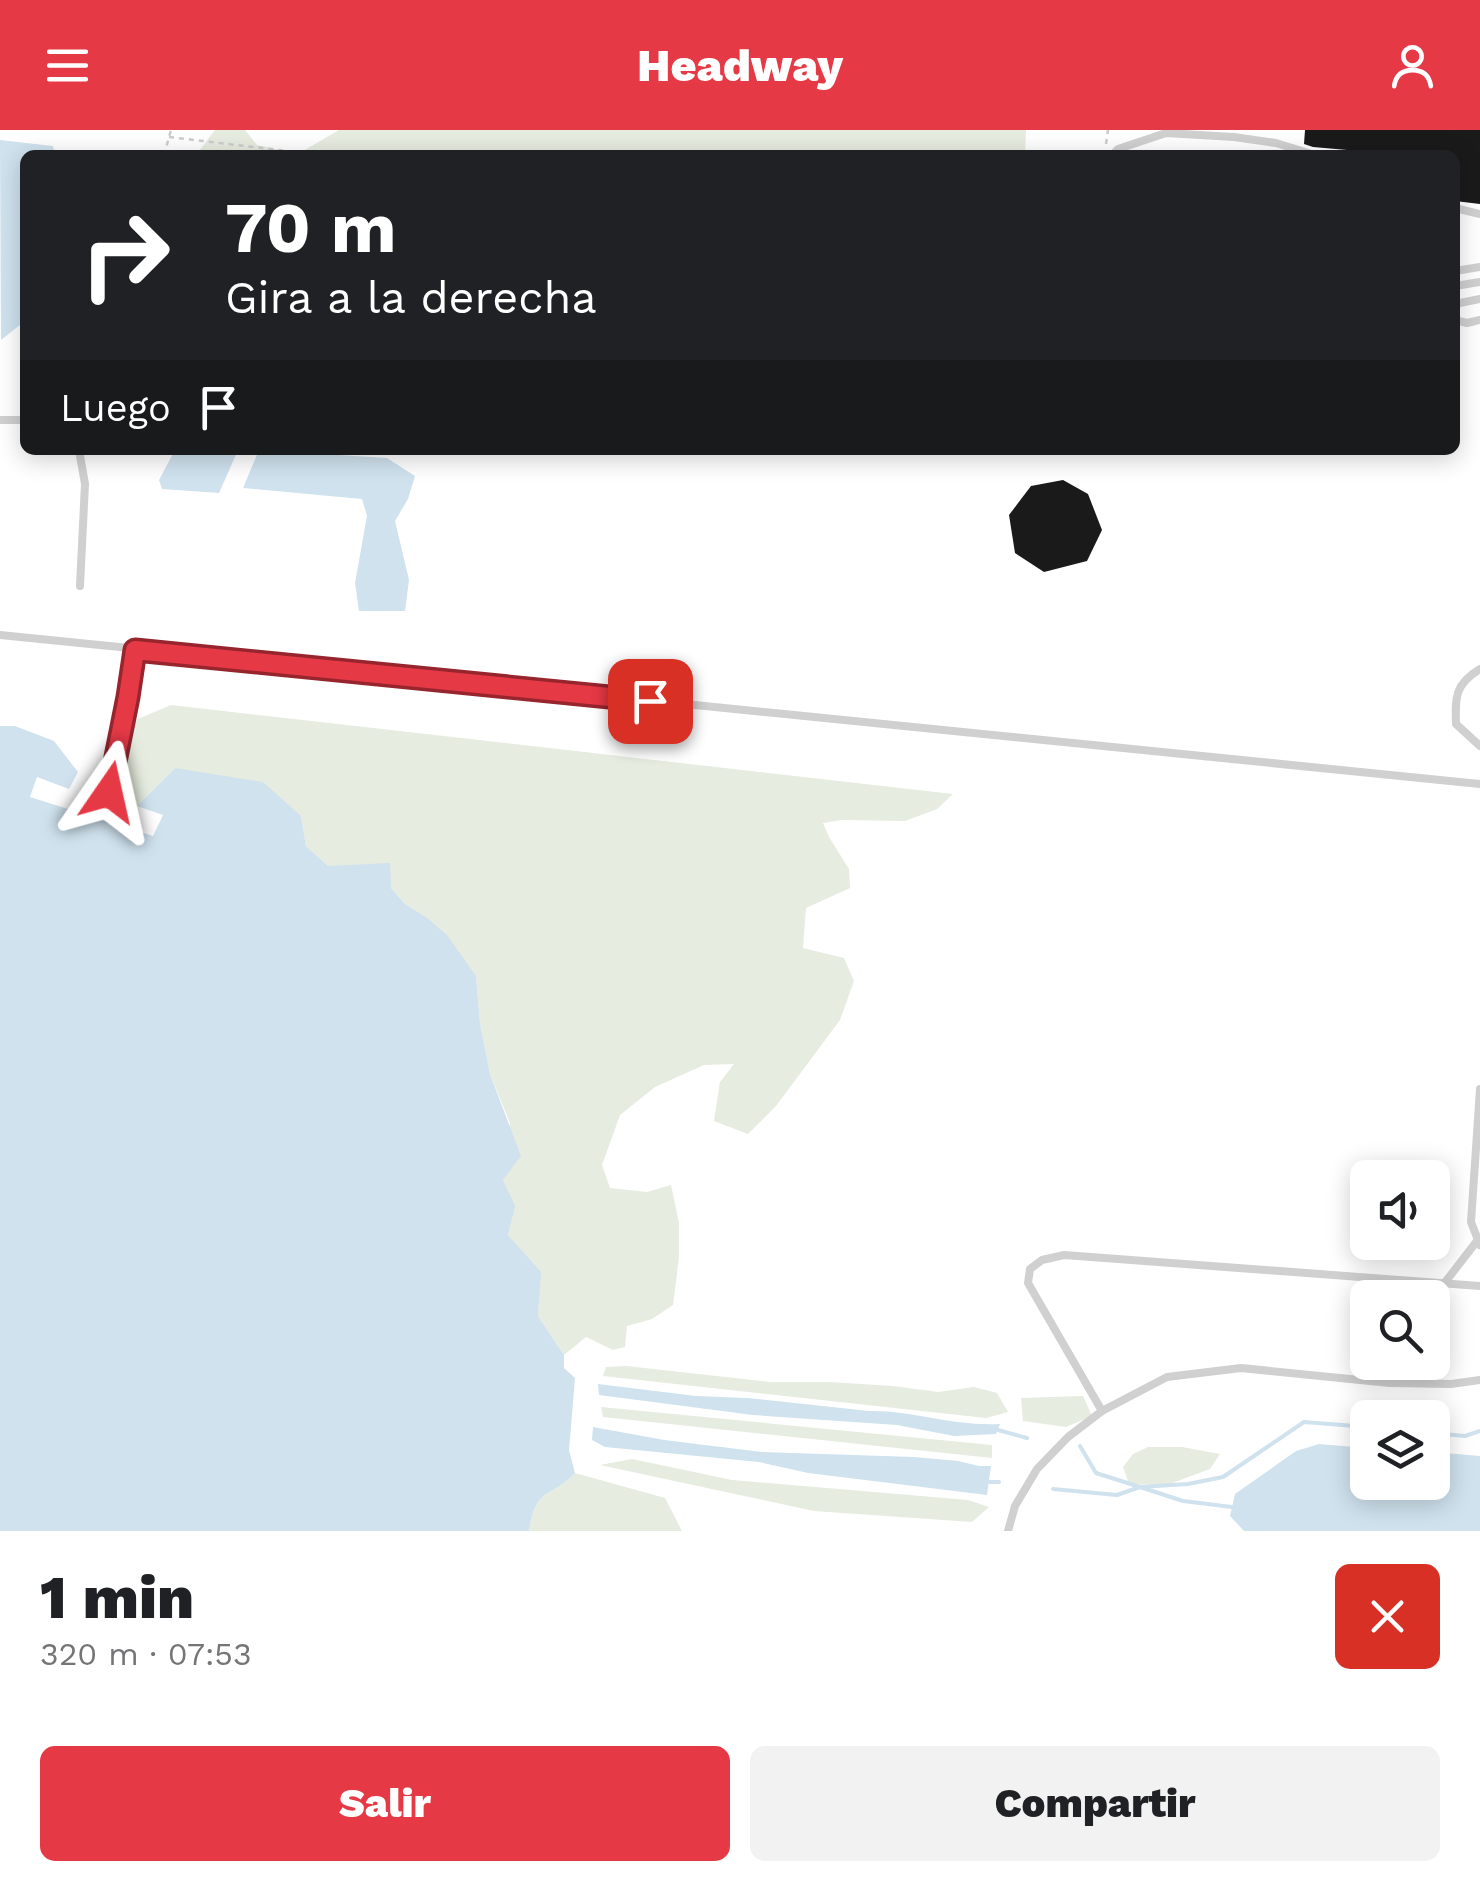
<!DOCTYPE html>
<html lang="es">
<head>
<meta charset="utf-8">
<style>
	:root { --surface:#fff; --page:#f2f2f2; --text:#202124; --muted:#757577; --accent:#e63946 }
	body { margin:0; font-family:"Work Sans",sans-serif; background:var(--page); color:var(--text); height:100vh; display:flex; flex-direction:column; font-size:38px; white-space:nowrap }
	* { box-sizing:border-box; margin:0 }
	p { font-size:32px; color:var(--muted) }
	.icon { flex:none; width:55px; height:55px; fill:none; stroke:currentColor; stroke-width:2; stroke-linecap:round; stroke-linejoin:round }
	.map { position:relative; height:1401px; overflow:hidden }
	.side { display:flex; flex-direction:column; background:var(--surface); flex:1 }
	.side>* { flex:none }
	.top-card { position:absolute; left:20px; top:20px; width:1440px; height:305px; border-radius:15px; box-shadow:0 5px 25px #0003; background:#202124; color:#fff; overflow:hidden }
	.fabs { position:absolute; left:1350px; top:1030px; display:grid; gap:20px }
	.fabs a { display:grid; place-items:center; width:100px; height:100px; border-radius:15px; background:var(--surface); box-shadow:0 5px 25px #0003; font-size:50px }
	.pin { position:absolute; display:grid; place-items:center; width:85px; height:85px; color:#fff; margin:-42px; border-radius:20px; box-shadow:0 5px 15px #0006 }
	.me { position:absolute; width:110px; margin:-55px; rotate:11deg; stroke-linejoin:round; filter:drop-shadow(0 0 8px #0008) }
	.turn { display:flex; align-items:center; gap:35px; height:210px; padding:0 40px; font-size:45px }
	.turn .icon { width:130px; height:130px; stroke-width:2.5 }
	.turn b { display:block; font-size:70px; line-height:85px }
	.then { display:flex; align-items:center; height:95px; padding:0 40px; background:#0003; gap:20px; font-size:38px }
	.round { display:grid; place-items:center; flex:none; width:105px; height:105px; border-radius:15px; background:var(--page) }
	.overview { display:flex; align-items:center; justify-content:space-between; height:170px; padding:0 40px }
	h1 { font-size:60px; font-weight:800; line-height:75px }
	.action { display:flex; gap:20px; margin-top:auto; padding:20px 40px }
	.action a { flex:1; height:115px; border-radius:15px; background:var(--accent); color:#fff; font-size:40px; font-weight:800; line-height:115px; text-align:center }
	.action a+a { background:var(--page); color:var(--text) }
	header { display:flex; justify-content:space-between; align-items:center; height:130px; padding:0 40px; background:var(--accent); color:#fff; font-size:45px; font-weight:800 }
	.map>svg:first-child { display:block }
</style>
</head>
<body>
<header><svg class="icon" aria-label="menu" viewBox="0 0 24 24"><path d="M4 6h16M4 12h16M4 18h16"/></svg>Headway<svg class="icon" aria-label="person" viewBox="0 0 24 24"><circle cx="12" cy="8" r="4"/><path d="M4 21q1-7 8-7t8 7"/></svg></header>
<div class="map">
<svg width="1480" height="1401" viewBox="0 0 1480 1401">
	<rect width="100%" height="100%" fill="#fff"/>
	<g fill="#e6ecdf">
		<polygon points="215,0 245,0 257,15 298,24 339,0 1026,0 1025,25 196,25"/>
		<polygon points="171,575 953,664 937,679 905,691 842,690 823,693 829,707 849,739 850,758 806,778 803,818 844,828 854,851 840,890 776,976 748,1004 714,991 720,952 734,934 704,935 655,957 620,985 602,1035 610,1058 647,1062 671,1055 679,1093 679,1127 673,1175 652,1189 627,1196 625,1217 613,1220 586,1207 564,1225 538,1186 540,1142 508,1105 514,1076 503,1050 510,993 490,944 480,893 476,846 426,787 405,774 391,758 328,736 306,716 301,686 175,638 137,676 110,660 133,591"/>
		<polygon points="626,1236 770,1252 829,1252 893,1256 938,1262 974,1257 997,1263 1008,1282 986,1288 603,1246 606,1237"/>
		<polygon points="1083,1266 1092,1286 1066,1297 1023,1291 1021,1268"/>
		<polygon points="601,1277 992,1315 992,1328 603,1287"/>
		<polygon points="1148,1317 1182,1317 1220,1324 1210,1339 1167,1355 1129,1354 1123,1337 1133,1324"/>
		<polygon points="632,1329 732,1350 968,1370 989,1377 972,1392 814,1381 600,1335"/>
		<path d="M575 1343 665 1368 682 1401H529C536 1356 548 1370 575 1343Z"/>
	</g>
	<g fill="#cfe2ee">
		<polygon points="0,10 53,16 55,25 25,25 25,191 1,210"/>
		<polygon points="175,320 238,320 219,363 162,359 159,350"/>
		<polygon points="259,320 387,328 415,346 408,369 395,391 409,450 405,481 359,481 355,453 367,386 362,369 243,358"/>
		<path d="M0 596H15L54 611 78 642 69 659 37 647 30 667 153 706 163 685 137 676 175 638 263 652 301 686 306 716 328 736 390 733 391 758 405 774 426 787 447 805 476 846 480 893 490 944 521 1026 503 1050 515 1076 508 1105 541 1142 538 1186 564 1225V1238L575 1248 569 1320 575 1343C548 1370 536 1356 529 1401H0Z"/>
		<path d="M598 1254 696 1266 747 1268 869 1281C912 1280 956 1297 1000 1294L996 1304 954 1306 897 1295 753 1285 599 1265Z"/>
		<polygon points="593,1297 664,1310 762,1322 914,1327 958,1331 979,1336 991,1336 987,1365 808,1343 759,1332 605,1317 592,1310"/>
		<polygon points="1319,1314 1367,1318 1368,1352 1432,1352 1433,1322 1480,1326 1480,1401 1244,1401 1230,1386 1235,1364 1296,1321"/>
	</g>
	<g fill="none" stroke-linecap="round" stroke-linejoin="round">
		<g stroke="#cfe2ee" stroke-width="4">
			<polyline points="998,1300 1027,1308"/>
			<polyline points="1432,1303 1465,1306 1480,1301"/>
			<polyline points="1080,1316 1096,1343 1140,1357 1188,1354 1223,1347 1304,1292 1368,1297"/>
			<polyline points="989,1352 999,1352"/>
			<polyline points="1053,1359 1117,1365 1140,1357 1183,1371 1232,1377"/>
		</g>
	</g>
	<g fill="#1a1a1a">
		<polygon points="1305,0 1480,0 1480,74 1455,71 1455,25 1404,25 1313,17 1304,14"/>
		<polygon points="1063,350 1088,364 1102,400 1087,431 1044,442 1015,423 1009,385 1031,356"/>
	</g>
	<g fill="none" stroke-linecap="round" stroke-linejoin="round">
		<g stroke="#cdcdcd" stroke-width="2.5" stroke-dasharray="5 5" stroke-linecap="butt">
			<polyline points="169,7 321,25"/>
			<polyline points="1106,14 1108,0"/>
			<polyline points="94,24 107,25"/>
			<polyline points="164,25 171,0"/>
		</g>
		<g stroke="#d0d0d0" stroke-width="8">
			<polyline points="1112,25 1118,19 1166,3 1234,7 1276,13 1315,25"/>
			<polyline points="1455,78 1480,84"/>
			<polyline points="1455,141 1480,137"/>
			<polyline points="1455,156 1480,152"/>
			<polyline points="1455,174 1480,169"/>
			<polyline points="1455,190 1467,193 1480,190"/>
			<polyline points="0,290 25,290"/>
			<polyline points="79,320 85,354 80,456"/>
			<polyline points="0,505 1480,654"/>
			<path d="M1480 539C1455 554 1455 567 1456 594L1480 616"/>
			<polyline points="109,662 129,567 135,519"/>
			<polyline points="1480,959 1471,1092 1480,1115"/>
			<polyline points="1443,1155 1477,1111"/>
			<polyline points="1102,1281 1028,1153 1030,1139 1042,1130 1064,1125 1480,1156"/>
			<polyline points="1008,1401 1015,1376 1037,1339 1068,1307 1102,1281 1167,1247 1241,1238 1390,1253 1451,1254 1480,1250"/>
		</g>
	</g>
	<g fill="none" stroke-linecap="round" stroke-linejoin="round">
		<defs>
			<polyline id="route" points="109,662 128,567 135,520 650,571"/>
		</defs>
		<use href="#route" stroke="#96252e" stroke-width="25"/>
		<use href="#route" stroke="#e63946" stroke-width="18"/>
	</g>
</svg>
<div class="fabs">
<a><svg class="icon" aria-label="sound" viewBox="0 0 24 24"><path d="M4 9h4l5-4v14l-5-4H4zM17 9q2 3 0 6"/></svg></a>
<a><svg class="icon" aria-label="search" viewBox="0 0 24 24"><circle cx="10" cy="10" r="6"/><path d="M15 15l6 6"/></svg></a>
<a><svg class="icon" aria-label="layers" viewBox="0 0 24 24"><path d="M12 4l9 5-9 5-9-5zM3 14l9 5 9-5"/></svg></a>
</div>
<div class="pin" style="left:650px;top:571px;background:#d93025"><svg class="icon" aria-label="arrive" viewBox="0 0 24 24"><path d="M6 21V4h12l-3 4 3 4H6"/></svg></div>
<svg class="me" style="left:109px;top:662px" viewBox="-20 -20 40 40"><path d="M0-17L14 15 0 8-14 15z" fill="#e63946" stroke="#fff" stroke-width="4"/></svg>
<div class="top-card">
<div class="turn"><svg class="icon" aria-label="right" viewBox="0 0 24 24"><path d="M7 20v-9h11M14 6l5 5-5 5"/></svg><div><b>70 m</b>Gira a la derecha</div></div>
<div class="then">Luego<svg class="icon" aria-label="arrive" viewBox="0 0 24 24"><path d="M6 21V4h12l-3 4 3 4H6"/></svg></div>
</div>
</div>
<section class="side">
<div class="overview"><div><h1>1 min</h1><p>320 m · 07:53</p></div><a class="round" style="background:#d93025;color:#fff"><svg class="icon" aria-label="close" viewBox="0 0 24 24"><path d="M6 6l12 12M18 6L6 18"/></svg></a></div>
<div class="action"><a>Salir</a><a>Compartir</a></div>
</section>
</body>
</html>
